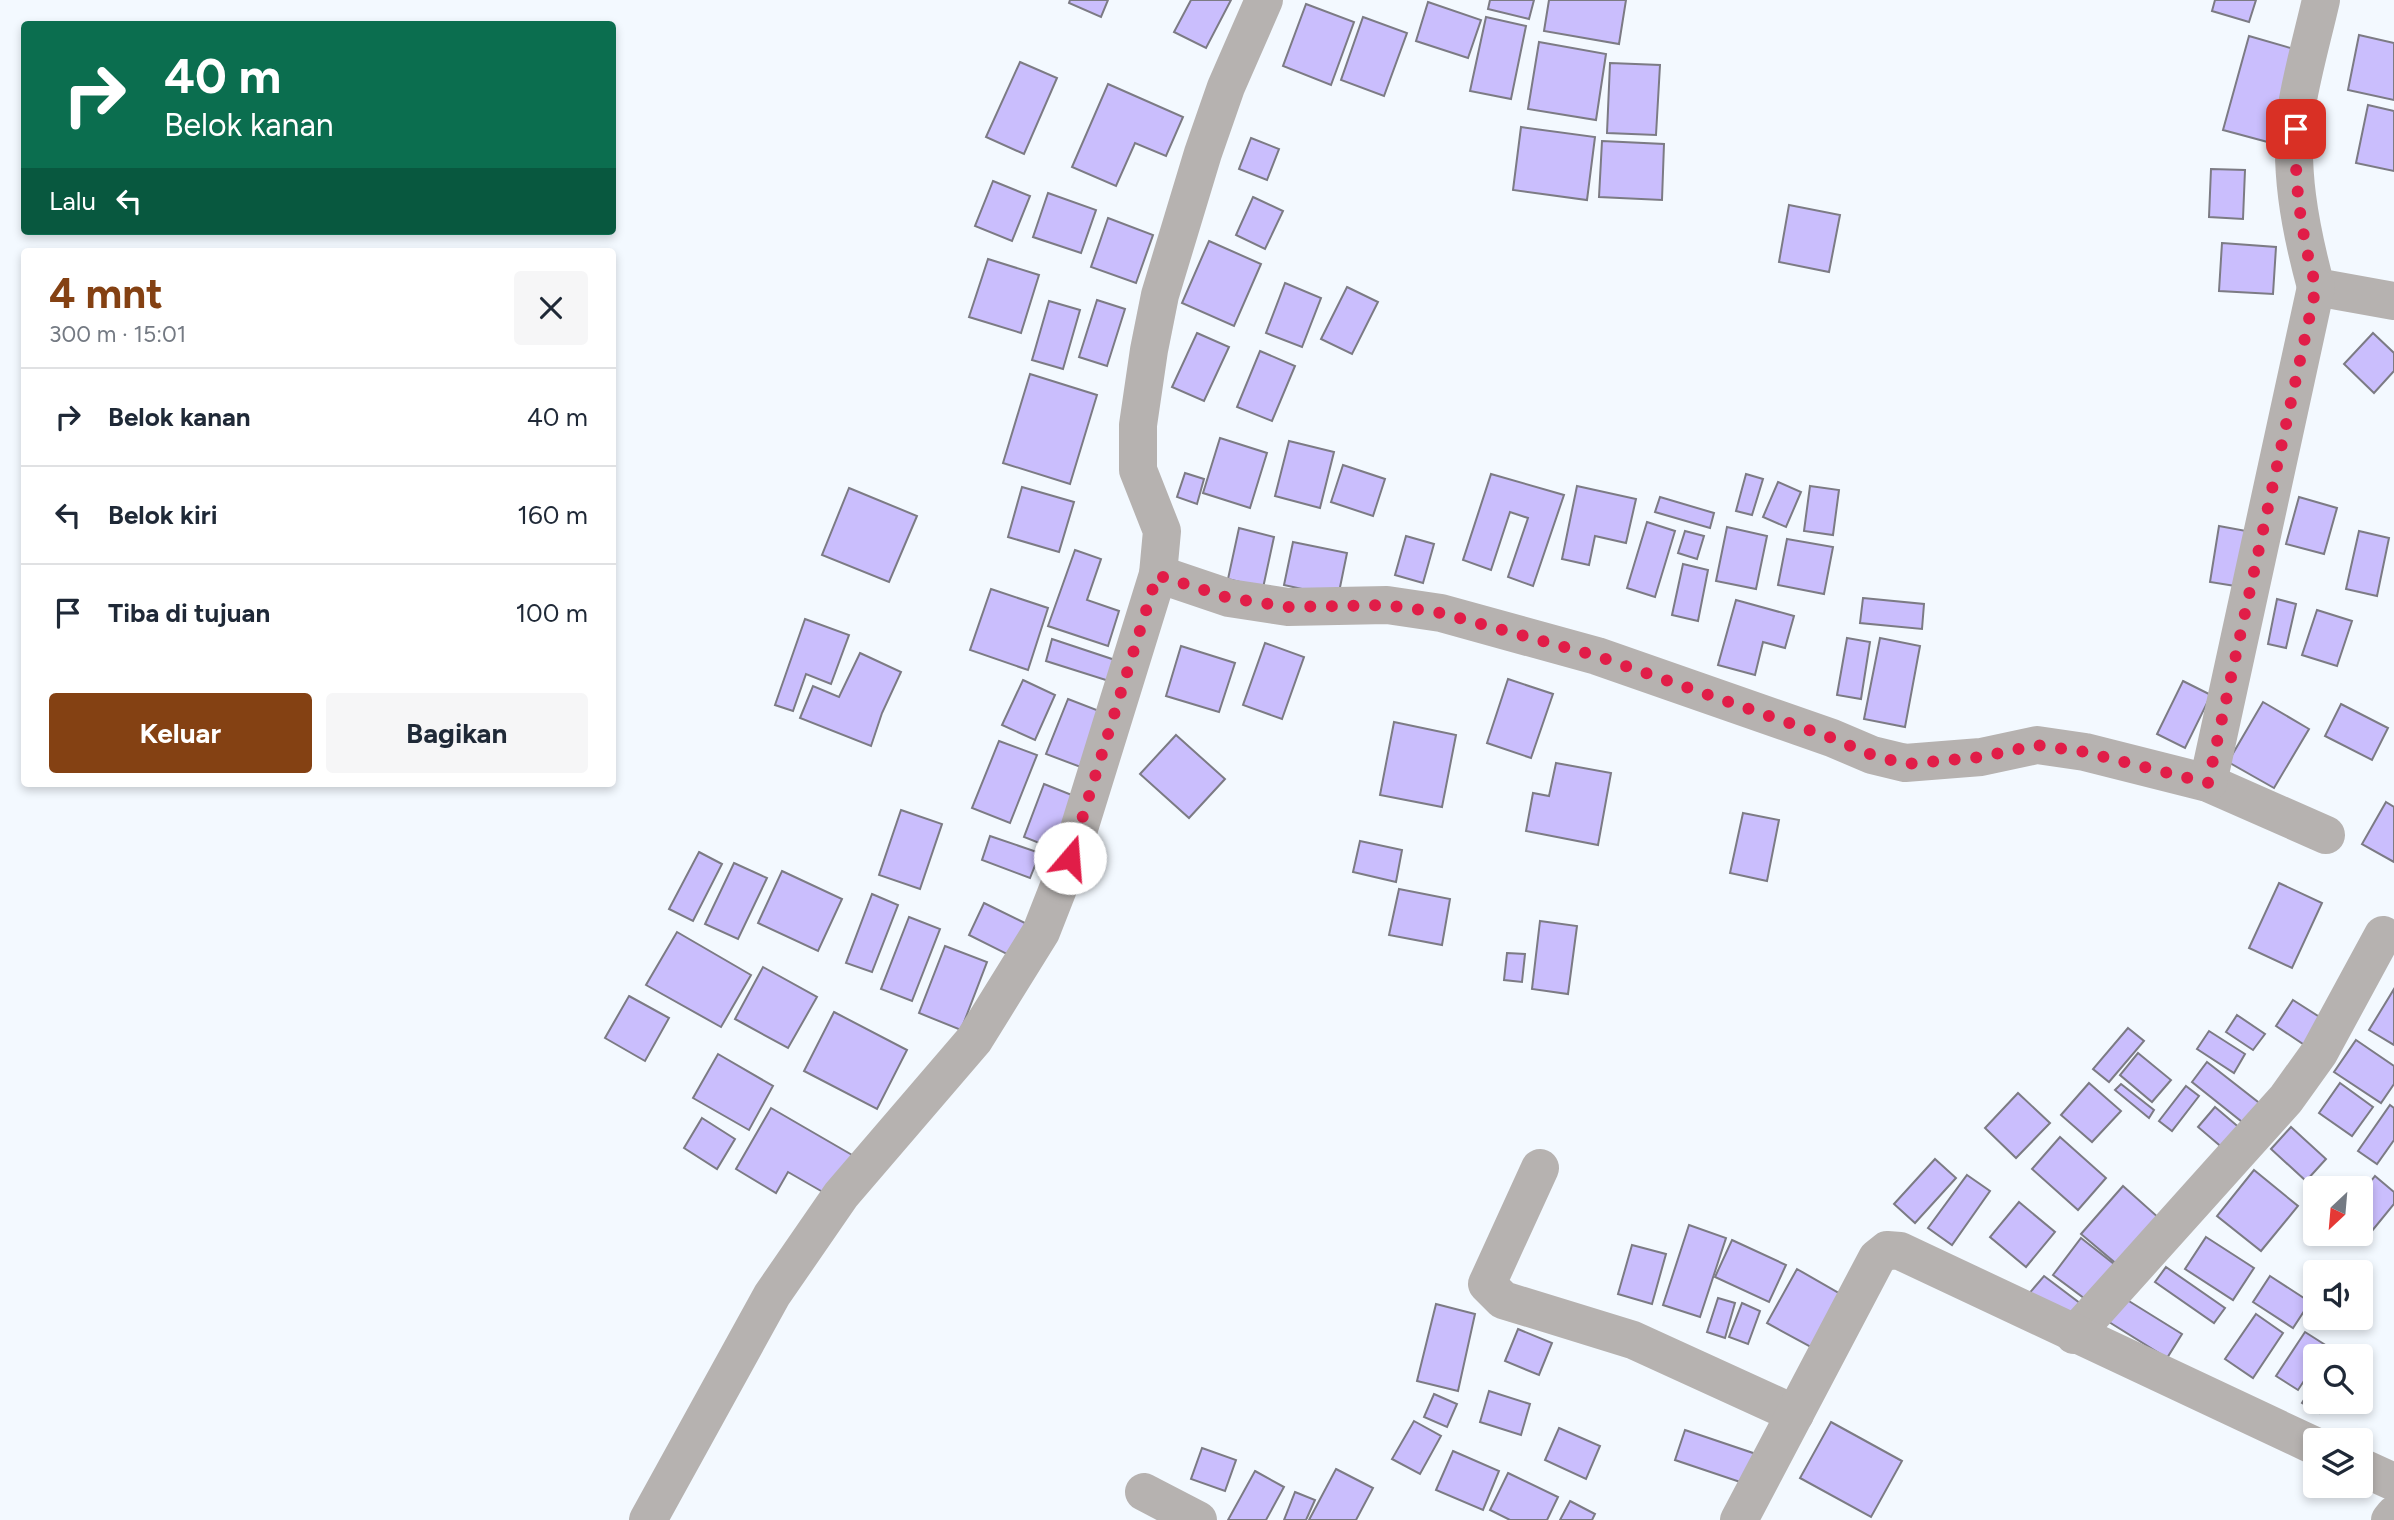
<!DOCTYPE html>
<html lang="id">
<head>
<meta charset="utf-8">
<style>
	:root { --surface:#fff; --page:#f6f6f7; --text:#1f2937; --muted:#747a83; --line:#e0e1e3; --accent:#844113 }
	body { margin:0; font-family:Figtree,sans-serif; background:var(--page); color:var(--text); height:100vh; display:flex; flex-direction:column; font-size:26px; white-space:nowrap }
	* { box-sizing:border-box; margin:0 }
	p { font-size:23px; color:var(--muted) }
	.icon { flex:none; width:38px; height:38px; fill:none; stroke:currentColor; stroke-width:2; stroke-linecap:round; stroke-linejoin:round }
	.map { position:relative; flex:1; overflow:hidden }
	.panel { position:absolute; left:21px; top:248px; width:595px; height:539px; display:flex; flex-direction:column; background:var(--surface); border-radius:7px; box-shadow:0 4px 10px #0003 }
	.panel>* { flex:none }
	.guide { position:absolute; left:21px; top:21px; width:595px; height:214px; border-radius:7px; box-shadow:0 4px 10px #0003; background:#0b6e4f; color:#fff; overflow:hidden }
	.needle { width:46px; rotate:206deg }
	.tools { position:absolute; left:2303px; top:1176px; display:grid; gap:14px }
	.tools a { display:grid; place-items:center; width:70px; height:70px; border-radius:7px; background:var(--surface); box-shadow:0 4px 10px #0003; font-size:35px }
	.pin { position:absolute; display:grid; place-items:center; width:60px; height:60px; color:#fff; margin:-30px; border-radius:14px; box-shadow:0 4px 10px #0006 }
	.me { position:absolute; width:77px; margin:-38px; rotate:18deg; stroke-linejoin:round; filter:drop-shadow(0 0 5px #0008) }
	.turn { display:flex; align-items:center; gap:24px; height:147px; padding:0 28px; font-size:32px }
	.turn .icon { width:91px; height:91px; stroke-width:2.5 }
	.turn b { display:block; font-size:49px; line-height:60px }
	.then { display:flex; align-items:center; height:66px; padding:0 28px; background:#0003; gap:14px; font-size:26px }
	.round { display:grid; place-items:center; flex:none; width:74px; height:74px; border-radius:7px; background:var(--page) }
	.head { display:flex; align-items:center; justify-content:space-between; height:119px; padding:0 28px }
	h1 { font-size:42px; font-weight:700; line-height:52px; color:var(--accent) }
	.cta { display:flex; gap:14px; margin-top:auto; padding:14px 28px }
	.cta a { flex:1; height:80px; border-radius:7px; background:var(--accent); color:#fff; font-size:28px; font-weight:700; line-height:80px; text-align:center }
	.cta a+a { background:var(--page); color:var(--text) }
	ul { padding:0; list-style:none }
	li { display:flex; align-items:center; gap:21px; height:98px; padding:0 28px; border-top:2px solid var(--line) }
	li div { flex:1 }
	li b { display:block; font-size:26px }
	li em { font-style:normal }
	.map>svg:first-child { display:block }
</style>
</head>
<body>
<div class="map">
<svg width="2394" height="1520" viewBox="0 0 2394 1520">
	<rect width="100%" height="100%" fill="#f3f9ff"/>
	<g fill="#cabefd" stroke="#7c7b84" stroke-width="2">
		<polygon points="1070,0 1108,0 1101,17 1069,3"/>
		<polygon points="1191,0 1231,0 1206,48 1174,32"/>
		<polygon points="1490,0 1534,0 1529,19 1488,9"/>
		<polygon points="1549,0 1626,0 1619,44 1544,31"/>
		<polygon points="2215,0 2256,0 2249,22 2212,11"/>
		<polygon points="1428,2 1481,20 1468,58 1416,41"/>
		<polygon points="1306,4 1354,22 1331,85 1283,66"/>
		<polygon points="1363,17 1407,33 1384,96 1341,80"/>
		<polygon points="1486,17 1526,26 1511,99 1470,91"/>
		<polygon points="2359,35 2394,43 2394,100 2348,90"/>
		<polygon points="2249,36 2301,51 2275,144 2223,130"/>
		<polygon points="1539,42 1606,54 1596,120 1528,109"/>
		<polygon points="1020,62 1057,78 1024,154 986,137"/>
		<polygon points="1610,63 1660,65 1656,135 1607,133"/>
		<polygon points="1108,84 1183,117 1166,156 1135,143 1116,186 1072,167"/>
		<polygon points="2368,105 2394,111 2394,171 2356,163"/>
		<polygon points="1521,127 1595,137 1587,200 1513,190"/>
		<polygon points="1251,138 1279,149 1267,180 1239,169"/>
		<polygon points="1602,141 1664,144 1662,200 1599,197"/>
		<polygon points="2211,169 2245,170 2243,219 2209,217"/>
		<polygon points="993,181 1030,196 1012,241 975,226"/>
		<polygon points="1048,193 1096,210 1081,253 1033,237"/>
		<polygon points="1253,197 1283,211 1265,249 1236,235"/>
		<polygon points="1789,205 1840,215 1829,272 1779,262"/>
		<polygon points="1108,218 1153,235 1136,283 1091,267"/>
		<polygon points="1209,241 1261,264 1234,326 1182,303"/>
		<polygon points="2222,243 2276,247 2273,294 2219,291"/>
		<polygon points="988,259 1039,275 1021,333 969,317"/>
		<polygon points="1285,283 1321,298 1302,347 1266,333"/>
		<polygon points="1347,287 1378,302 1352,354 1321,339"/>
		<polygon points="1097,300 1125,309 1107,366 1079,357"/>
		<polygon points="1049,301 1080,310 1063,369 1032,360"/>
		<polygon points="1197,333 1229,347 1204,401 1172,387"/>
		<polygon points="2373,333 2394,353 2394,371 2374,393 2344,364"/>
		<polygon points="1260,351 1295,366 1272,421 1237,407"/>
		<polygon points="1030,374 1097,395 1070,484 1003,463"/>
		<polygon points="1220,438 1267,453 1250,508 1203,493"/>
		<polygon points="1289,441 1334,452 1320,508 1275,496"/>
		<polygon points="1343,465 1385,479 1373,516 1331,502"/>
		<polygon points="1185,473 1204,479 1197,504 1177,497"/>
		<polygon points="1491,474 1564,495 1533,586 1508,577 1528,518 1510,512 1491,570 1463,560"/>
		<polygon points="1746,474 1763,479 1752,515 1736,511"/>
		<polygon points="1778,482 1801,492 1786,527 1763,517"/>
		<polygon points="1577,486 1636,499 1626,543 1595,536 1589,565 1562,559"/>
		<polygon points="1810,486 1839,490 1833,535 1804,531"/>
		<polygon points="1022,487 1074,502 1059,552 1008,537"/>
		<polygon points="849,488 917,516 889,582 822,555"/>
		<polygon points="1660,497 1714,513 1710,528 1655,512"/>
		<polygon points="2299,497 2337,508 2324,554 2286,544"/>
		<polygon points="1647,522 1675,531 1655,597 1627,588"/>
		<polygon points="2219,526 2257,533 2248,588 2210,582"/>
		<polygon points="1727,527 1767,536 1756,589 1716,581"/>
		<polygon points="1239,528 1274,537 1263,588 1228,579"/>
		<polygon points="1685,531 1704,536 1697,559 1678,553"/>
		<polygon points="2359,531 2389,538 2377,596 2346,589"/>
		<polygon points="1406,536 1434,544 1423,583 1395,575"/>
		<polygon points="1787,539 1833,547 1824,594 1778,585"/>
		<polygon points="1293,542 1347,553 1338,597 1284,585"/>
		<polygon points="1075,550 1101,559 1087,600 1119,611 1108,646 1048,626"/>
		<polygon points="1683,564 1708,570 1698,621 1672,615"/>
		<polygon points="991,589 1048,608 1028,670 970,650"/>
		<polygon points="1863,598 1924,604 1922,629 1860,623"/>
		<polygon points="2277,599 2296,604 2286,648 2268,644"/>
		<polygon points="1736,600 1794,616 1785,648 1763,642 1755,675 1718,665"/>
		<polygon points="2317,610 2352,621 2337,666 2302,655"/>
		<polygon points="805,619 849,635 831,684 806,674 793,711 775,705"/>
		<polygon points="1847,638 1870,642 1861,699 1837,695"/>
		<polygon points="1880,638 1920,646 1905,727 1864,719"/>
		<polygon points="1052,639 1115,660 1109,681 1046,661"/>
		<polygon points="1265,643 1304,657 1282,719 1243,705"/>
		<polygon points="1181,646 1235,663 1219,712 1166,696"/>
		<polygon points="860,653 901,672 882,713 871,746 800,718 813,686 839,697"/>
		<polygon points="1508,679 1553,694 1531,758 1487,743"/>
		<polygon points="1023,680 1055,695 1035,740 1002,725"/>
		<polygon points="2183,681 2211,695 2185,748 2157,734"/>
		<polygon points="1068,699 1107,714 1086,769 1046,754"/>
		<polygon points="2263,702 2309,729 2274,788 2228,762"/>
		<polygon points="2341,704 2388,728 2372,760 2325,736"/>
		<polygon points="1394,722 1456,735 1442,807 1380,795"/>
		<polygon points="1176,735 1225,779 1189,818 1140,774"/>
		<polygon points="999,741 1037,755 1010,823 972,808"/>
		<polygon points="1556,763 1611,773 1598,845 1526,831 1533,793 1549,796"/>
		<polygon points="1044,784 1082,799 1062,852 1024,837"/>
		<polygon points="2386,802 2394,807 2394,862 2362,844"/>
		<polygon points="901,810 942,824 920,889 879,875"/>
		<polygon points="1743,813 1779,820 1767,881 1730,873"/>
		<polygon points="990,836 1040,853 1030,878 982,860"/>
		<polygon points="1360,841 1402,850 1396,882 1353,872"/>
		<polygon points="699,852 722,864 693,921 669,909"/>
		<polygon points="734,863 767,878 738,939 705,924"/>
		<polygon points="782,871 842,899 818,951 758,923"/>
		<polygon points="2279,883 2322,903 2292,968 2249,948"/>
		<polygon points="1399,889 1450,899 1442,945 1389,935"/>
		<polygon points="872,894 898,905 872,972 846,963"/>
		<polygon points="984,903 1035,928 1019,960 969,935"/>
		<polygon points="909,917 940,929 912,1001 881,989"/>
		<polygon points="1540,921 1577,926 1568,994 1532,989"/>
		<polygon points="677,932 751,975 721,1027 646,985"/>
		<polygon points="945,946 987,962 961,1030 919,1013"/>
		<polygon points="1507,953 1525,954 1522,982 1504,980"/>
		<polygon points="763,967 817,997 788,1048 735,1019"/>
		<polygon points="2394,989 2394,1045 2369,1030"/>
		<polygon points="629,996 669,1018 645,1061 605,1038"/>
		<polygon points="2293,1000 2329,1023 2312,1050 2276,1026"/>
		<polygon points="834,1012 907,1050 877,1109 804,1071"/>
		<polygon points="2237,1015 2265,1034 2253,1050 2226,1032"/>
		<polygon points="2128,1028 2144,1041 2109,1082 2093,1069"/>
		<polygon points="2209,1031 2245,1054 2234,1073 2197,1049"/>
		<polygon points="2356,1040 2394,1066 2394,1084 2381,1103 2334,1072"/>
		<polygon points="2138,1053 2171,1080 2152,1102 2120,1075"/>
		<polygon points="718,1054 773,1086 749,1130 693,1098"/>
		<polygon points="2207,1062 2267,1109 2251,1129 2192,1082"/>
		<polygon points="2089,1083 2121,1111 2092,1142 2061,1115"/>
		<polygon points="2340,1083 2373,1107 2352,1136 2319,1113"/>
		<polygon points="2121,1084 2154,1110 2149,1118 2115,1090"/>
		<polygon points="2186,1086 2199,1096 2172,1131 2159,1121"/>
		<polygon points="2018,1093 2050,1123 2016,1158 1985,1128"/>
		<polygon points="2390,1105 2394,1108 2394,1140 2377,1164 2358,1151"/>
		<polygon points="2215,1107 2248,1135 2231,1155 2198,1127"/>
		<polygon points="771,1108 859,1159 835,1199 788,1172 776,1193 736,1169"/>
		<polygon points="702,1118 735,1139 717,1169 684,1148"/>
		<polygon points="2291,1127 2326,1159 2306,1181 2271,1149"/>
		<polygon points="2060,1137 2106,1178 2078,1210 2032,1169"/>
		<polygon points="1935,1159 1956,1178 1915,1223 1894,1204"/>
		<polygon points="2254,1170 2298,1206 2261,1251 2217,1216"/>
		<polygon points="1967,1175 1990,1191 1952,1245 1928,1228"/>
		<polygon points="2375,1176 2394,1192 2394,1204 2367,1237 2361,1232 2361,1194"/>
		<polygon points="2123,1186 2160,1219 2119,1266 2081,1234"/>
		<polygon points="2019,1202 2055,1232 2026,1267 1990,1237"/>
		<polygon points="1689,1225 1726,1238 1700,1317 1663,1305"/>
		<polygon points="2206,1237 2254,1268 2233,1300 2185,1269"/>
		<polygon points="2081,1238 2119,1268 2092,1304 2053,1275"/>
		<polygon points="1732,1240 1786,1265 1769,1302 1715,1277"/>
		<polygon points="1632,1245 1666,1254 1652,1304 1618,1294"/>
		<polygon points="2166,1267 2225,1308 2214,1323 2155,1282"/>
		<polygon points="1797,1269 1849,1299 1820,1352 1767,1323"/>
		<polygon points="2044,1276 2089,1310 2072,1331 2027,1296"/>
		<polygon points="2270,1276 2310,1302 2293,1328 2253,1302"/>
		<polygon points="1718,1298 1735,1303 1725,1338 1707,1332"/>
		<polygon points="2124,1298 2182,1334 2167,1358 2109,1322"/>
		<polygon points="1742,1303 1760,1311 1748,1344 1729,1337"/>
		<polygon points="1436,1304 1475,1314 1458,1391 1417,1381"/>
		<polygon points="2256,1314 2283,1333 2253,1378 2225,1359"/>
		<polygon points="1518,1329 1552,1343 1539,1375 1505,1361"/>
		<polygon points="2305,1332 2327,1346 2320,1356 2315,1356 2315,1364 2298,1390 2276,1376"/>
		<polygon points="2315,1382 2315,1402 2326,1402 2319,1413 2302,1403"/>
		<polygon points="1489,1391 1530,1404 1521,1435 1480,1422"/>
		<polygon points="1434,1394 1457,1404 1447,1427 1424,1417"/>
		<polygon points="1414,1421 1441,1436 1420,1474 1392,1459"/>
		<polygon points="1831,1422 1902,1461 1871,1517 1800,1478"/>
		<polygon points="1559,1428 1600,1446 1586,1479 1545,1460"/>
		<polygon points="1685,1430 1756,1454 1746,1484 1675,1460"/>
		<polygon points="1202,1448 1236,1460 1225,1491 1191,1479"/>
		<polygon points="1453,1451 1499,1471 1483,1510 1436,1490"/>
		<polygon points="1336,1469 1373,1488 1356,1520 1309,1520"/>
		<polygon points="1255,1471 1284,1487 1266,1520 1228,1520"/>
		<polygon points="1508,1473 1558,1497 1547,1520 1510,1520 1490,1510"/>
		<polygon points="1295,1492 1315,1500 1306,1520 1284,1520"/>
		<polygon points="1570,1501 1595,1514 1592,1520 1560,1520"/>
	</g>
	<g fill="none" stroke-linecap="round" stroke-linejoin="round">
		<g stroke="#b6b2b0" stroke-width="38">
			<path d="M2321 0C2313 35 2303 70 2297 105 2288 166 2300 228 2316 287L2394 301"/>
			<polyline points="1158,574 1229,598 1288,607 1387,605 1441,613 1597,656 1832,738 1872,755 1905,763 1981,757 2037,745 2085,752 2208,783 2326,835"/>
			<polyline points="2208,783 2316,287"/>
			<polyline points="1540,1168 1487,1284 1503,1300 1633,1340 1795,1414"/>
			<polyline points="2074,1335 2286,1099 2319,1053 2383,935"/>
			<polyline points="2361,1467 2394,1482"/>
			<polyline points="1144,1492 1198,1520"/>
			<polyline points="648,1520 772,1295 841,1195 974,1040 1041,932 1070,858 1158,574 1162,531 1138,470 1138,425 1149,350 1160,295 1203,153 1226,87 1264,0"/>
			<polyline points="1739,1520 1877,1258 1887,1250 1900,1251 2315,1446"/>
			<polyline points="2390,1520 2394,1515"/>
		</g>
	</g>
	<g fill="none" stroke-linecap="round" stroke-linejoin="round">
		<path stroke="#e11d48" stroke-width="12" stroke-dasharray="0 21.6" d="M1070 858 1157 575 1229 598 1289 607 1387 605 1441 613 1597 656 1832 738 1872 755 1905 764 1981 757 2037 745 2085 752 2208 783 2316 287C2301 234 2294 184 2296 129"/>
	</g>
</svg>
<div class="tools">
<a><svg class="needle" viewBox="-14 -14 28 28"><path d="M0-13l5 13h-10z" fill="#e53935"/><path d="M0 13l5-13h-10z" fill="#747a83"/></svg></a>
<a><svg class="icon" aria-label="sound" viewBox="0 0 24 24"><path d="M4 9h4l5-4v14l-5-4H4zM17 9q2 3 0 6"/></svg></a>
<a><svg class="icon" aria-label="search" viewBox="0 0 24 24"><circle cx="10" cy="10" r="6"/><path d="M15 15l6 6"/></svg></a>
<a><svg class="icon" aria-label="layers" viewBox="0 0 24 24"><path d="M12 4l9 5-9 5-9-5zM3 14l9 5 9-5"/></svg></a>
</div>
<div class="pin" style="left:2296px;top:129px;background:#d93025"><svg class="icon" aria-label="arrive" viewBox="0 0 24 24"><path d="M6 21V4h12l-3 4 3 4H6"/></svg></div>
<svg class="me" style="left:1070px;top:858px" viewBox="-20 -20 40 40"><circle r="19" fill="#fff"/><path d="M0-13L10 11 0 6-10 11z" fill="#e11d48"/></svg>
<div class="guide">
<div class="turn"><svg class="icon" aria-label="right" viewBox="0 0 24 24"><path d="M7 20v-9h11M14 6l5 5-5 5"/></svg><div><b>40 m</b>Belok kanan</div></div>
<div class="then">Lalu<svg class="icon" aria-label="left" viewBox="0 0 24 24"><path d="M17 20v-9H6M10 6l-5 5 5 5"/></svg></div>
</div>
<section class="panel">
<div class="head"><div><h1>4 mnt</h1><p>300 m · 15:01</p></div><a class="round"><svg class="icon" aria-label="close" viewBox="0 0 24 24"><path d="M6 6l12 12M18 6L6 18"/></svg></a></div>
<ul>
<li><svg class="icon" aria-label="right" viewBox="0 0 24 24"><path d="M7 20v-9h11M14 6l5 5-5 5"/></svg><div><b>Belok kanan</b></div><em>40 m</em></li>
<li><svg class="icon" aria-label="left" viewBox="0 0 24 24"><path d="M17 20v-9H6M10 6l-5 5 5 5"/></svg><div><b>Belok kiri</b></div><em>160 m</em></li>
<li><svg class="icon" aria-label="arrive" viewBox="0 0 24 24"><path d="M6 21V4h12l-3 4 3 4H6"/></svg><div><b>Tiba di tujuan</b></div><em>100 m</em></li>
</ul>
<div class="cta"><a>Keluar</a><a>Bagikan</a></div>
</section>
</div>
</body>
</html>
